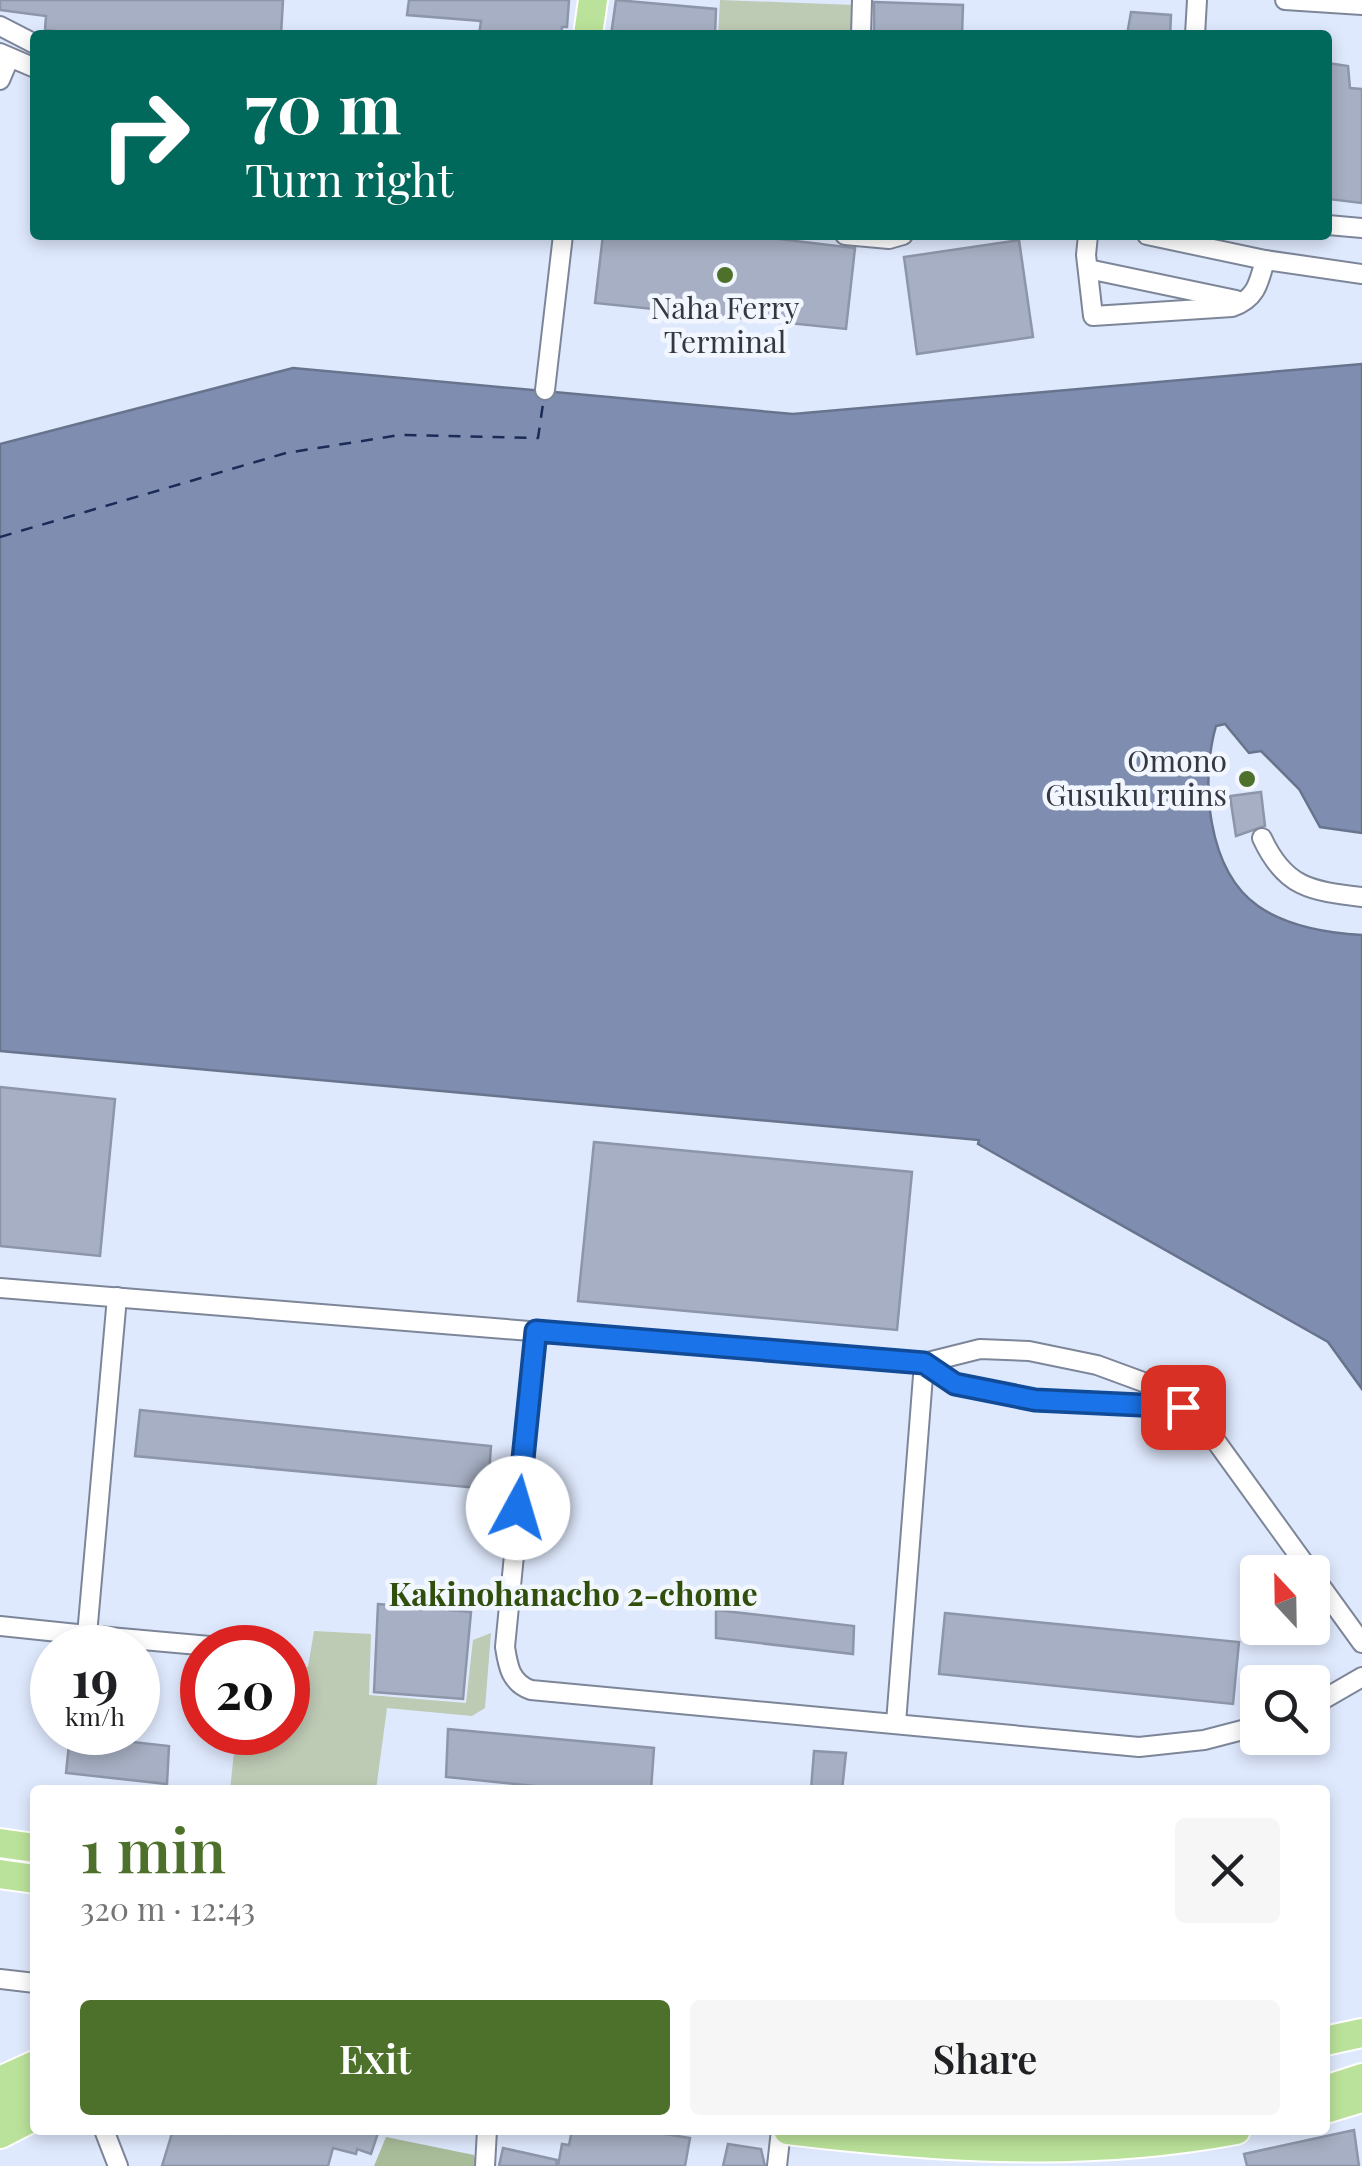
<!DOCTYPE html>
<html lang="en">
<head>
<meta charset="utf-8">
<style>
	:root { --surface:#fff; --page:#f6f6f6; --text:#202124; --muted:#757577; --accent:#4d712a }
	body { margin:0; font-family:"Playfair Display",serif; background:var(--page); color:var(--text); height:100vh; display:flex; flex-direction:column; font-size:38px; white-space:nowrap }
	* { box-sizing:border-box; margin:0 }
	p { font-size:32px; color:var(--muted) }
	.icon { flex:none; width:55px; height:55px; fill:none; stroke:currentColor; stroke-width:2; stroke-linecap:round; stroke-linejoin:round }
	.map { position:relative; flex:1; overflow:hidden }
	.details { position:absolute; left:30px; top:1785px; width:1300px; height:350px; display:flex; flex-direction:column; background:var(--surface); border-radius:10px; box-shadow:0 5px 15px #0003 }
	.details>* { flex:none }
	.hud { position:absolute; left:30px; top:30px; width:1302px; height:210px; border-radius:10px; box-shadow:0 5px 15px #0003; background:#00695c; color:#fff; overflow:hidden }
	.needle { width:65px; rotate:338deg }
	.buttons { position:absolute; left:1240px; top:1555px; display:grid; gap:20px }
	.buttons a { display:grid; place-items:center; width:90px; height:90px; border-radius:10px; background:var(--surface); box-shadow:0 5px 15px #0003; font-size:50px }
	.speed { position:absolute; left:30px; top:1625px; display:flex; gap:20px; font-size:50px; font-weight:700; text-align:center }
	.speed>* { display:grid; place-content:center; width:130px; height:130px; border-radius:50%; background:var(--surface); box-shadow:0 5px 15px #0003; line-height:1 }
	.speed small { font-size:25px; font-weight:400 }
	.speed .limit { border:15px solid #d22; background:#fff; color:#111 }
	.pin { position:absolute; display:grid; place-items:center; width:85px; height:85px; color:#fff; margin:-42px; border-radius:20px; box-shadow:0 5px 15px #0006 }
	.me { position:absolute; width:110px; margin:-55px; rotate:6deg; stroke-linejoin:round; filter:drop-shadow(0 0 8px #0008) }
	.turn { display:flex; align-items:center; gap:35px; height:210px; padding:0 50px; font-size:45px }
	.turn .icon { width:130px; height:130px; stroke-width:2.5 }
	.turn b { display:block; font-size:70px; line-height:85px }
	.round { display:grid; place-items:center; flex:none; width:105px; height:105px; border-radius:10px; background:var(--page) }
	.summary { display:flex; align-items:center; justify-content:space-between; height:170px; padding:0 50px }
	h1 { font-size:60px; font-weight:600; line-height:75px; color:var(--accent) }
	.button { display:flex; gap:20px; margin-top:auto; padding:20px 50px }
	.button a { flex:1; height:115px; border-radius:10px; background:var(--accent); color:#fff; font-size:40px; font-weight:600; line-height:115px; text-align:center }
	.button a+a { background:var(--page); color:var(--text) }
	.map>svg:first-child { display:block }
</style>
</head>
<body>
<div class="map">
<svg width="1362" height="2166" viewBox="0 0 1362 2166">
	<rect width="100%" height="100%" fill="#dfe9fd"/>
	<g fill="#bdcab4">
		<polygon points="720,0 855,5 852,35 718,35"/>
		<polygon points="314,1631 371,1634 369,1695 466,1703 473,1640 491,1633 485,1708 472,1716 387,1708 376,1790 230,1790 236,1733 288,1732 288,1665 308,1667"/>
	</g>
	<polygon fill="#a8bc99" points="386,2137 474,2155 477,2166 374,2166"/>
	<path fill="#7f8eb0" stroke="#68748e" stroke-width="2.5" d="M1362 364V833L1320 827 1299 789 1261 751 1249 753 1225 724 1216 726C1200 781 1207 870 1258 906 1288 927 1327 933 1362 935V1389L1328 1342 978 1144 979 1140 0 1051V444L293 368 793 414Z"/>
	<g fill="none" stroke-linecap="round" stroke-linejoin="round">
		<polyline stroke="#1a2b58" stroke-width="2.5" stroke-dasharray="12 10" stroke-linecap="butt" points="0,537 286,453 400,435 538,438 544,397"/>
	</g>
	<g fill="#a6afc3" stroke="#8d96a9" stroke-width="2.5">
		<polygon points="0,0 283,0 281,35 100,35 45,30 46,16 0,10"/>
		<polygon points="409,0 569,0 567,27 562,27 561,35 479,35 481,21 407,15"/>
		<polygon points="616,0 716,9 715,35 611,35"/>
		<polygon points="874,2 963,5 962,35 874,35"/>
		<polygon points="1131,12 1171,15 1170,35 1127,35"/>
		<polygon points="1328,63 1348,66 1350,88 1362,89 1362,203 1328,199"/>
		<polygon points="603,235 746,235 855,248 846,329 595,303"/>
		<polygon points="1019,240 1033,337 917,354 904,257"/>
		<polygon points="1261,792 1265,826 1236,836 1230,796"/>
		<polygon points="0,1087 115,1099 100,1256 0,1246"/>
		<polygon points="594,1142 912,1172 897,1330 578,1301"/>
		<polygon points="140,1410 491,1446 488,1489 135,1456"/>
		<polygon points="378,1604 471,1612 463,1699 374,1692"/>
		<polygon points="716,1610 854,1626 853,1654 716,1638"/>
		<polygon points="945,1613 1239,1642 1233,1704 939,1674"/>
		<polygon points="448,1729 654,1748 651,1790 574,1790 446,1777"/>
		<polygon points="70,1735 169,1746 167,1784 66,1773"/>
		<polygon points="814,1751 846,1753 842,1790 811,1790"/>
		<polygon points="173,2130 218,2130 231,2134 232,2130 379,2130 371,2154 357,2149 356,2154 333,2148 328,2166 162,2166"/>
		<polygon points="572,2130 640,2130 690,2138 685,2166 558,2166 562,2144 569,2145"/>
		<polygon points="1354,2130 1359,2166 1247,2166 1244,2154"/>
		<polygon points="728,2144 761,2149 765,2166 723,2166"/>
		<polygon points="503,2148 557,2160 556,2166 499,2166"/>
	</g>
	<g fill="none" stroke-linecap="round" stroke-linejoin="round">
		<defs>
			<g id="minor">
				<polyline points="1285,0 1362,5"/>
				<polyline points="0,26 35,44"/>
				<polyline points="861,35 862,0"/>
				<polyline points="1195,35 1197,0"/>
				<polyline points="0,53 35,68"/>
				<polyline points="0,80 9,59"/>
				<polyline points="1328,225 1362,228"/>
				<polyline points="845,235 889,239 903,235"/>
				<path d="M1088 235 1086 255 1093 316 1232 307C1256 299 1259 283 1265 260"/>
				<polyline points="1147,235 1265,260 1362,274"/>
				<polyline points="1088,269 1236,300"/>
				<polyline points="545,390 563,235"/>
				<path d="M1262 838C1285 888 1311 891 1362 897"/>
				<polyline points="0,1288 924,1363 980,1349 1029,1351 1097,1365 1165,1390 1205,1426 1362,1643"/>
				<path d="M536 1331 505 1647C508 1667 511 1683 531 1690L1139 1747 1204 1740 1258 1726"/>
				<polyline points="924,1363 955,1384 1035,1401 1183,1407"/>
				<polyline points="0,1626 87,1635 117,1297"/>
				<polyline points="87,1635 232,1648"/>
				<polyline points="1312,1706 1362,1677"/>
				<polyline points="896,1723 924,1363"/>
				<polyline points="0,1979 35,1983"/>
				<polyline points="104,2130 118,2166"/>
				<polyline points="485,2166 487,2130"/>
				<polyline points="777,2166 781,2130"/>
			</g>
			<g id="highway">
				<polyline points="588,35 593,0"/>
				<polyline points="0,1843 35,1848"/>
				<polyline points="0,1874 35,1879"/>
				<polyline points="1325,2041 1362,2033"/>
				<polyline points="0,2081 35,2065"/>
				<polyline points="1325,2090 1362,2078"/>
				<polyline points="1325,2109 1362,2098"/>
				<polyline points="0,2110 35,2094"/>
				<path d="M788 2130C938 2148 1087 2158 1236 2130"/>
				<polyline points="0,2134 35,2116"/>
			</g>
		</defs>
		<use href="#minor" stroke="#7d8699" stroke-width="22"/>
		<use href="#highway" stroke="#fff" stroke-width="32"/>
		<use href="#minor" stroke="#fff" stroke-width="18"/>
		<use href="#highway" stroke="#bbe29a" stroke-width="28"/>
	</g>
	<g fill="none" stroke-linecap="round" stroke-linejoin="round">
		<defs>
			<polyline id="route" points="518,1508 536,1331 924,1363 955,1384 1035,1400 1183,1407"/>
		</defs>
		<use href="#route" stroke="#114b97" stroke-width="25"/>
		<use href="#route" stroke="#1a73e8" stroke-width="18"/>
	</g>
	<g fill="#4d712a" stroke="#f2f6fe" stroke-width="4">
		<circle cx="725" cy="275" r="10"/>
		<circle cx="1247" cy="779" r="10"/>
	</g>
	<g text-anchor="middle" stroke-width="9" stroke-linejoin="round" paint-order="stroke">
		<g font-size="30" fill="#343840" stroke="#f2f6fe">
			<text x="725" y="319">Naha Ferry<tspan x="725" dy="34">Terminal</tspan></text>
			<text x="1227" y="772" text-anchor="end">Omono<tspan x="1227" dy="34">Gusuku ruins</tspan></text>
		</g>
		<g font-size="32" font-weight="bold" fill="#304f0b" stroke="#f2f6fe">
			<text x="573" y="1606">Kakinohanacho 2-chome</text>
		</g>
	</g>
</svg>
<div class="buttons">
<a><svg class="needle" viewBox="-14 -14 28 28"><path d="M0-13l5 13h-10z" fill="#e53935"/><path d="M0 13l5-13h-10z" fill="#757577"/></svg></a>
<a><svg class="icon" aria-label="search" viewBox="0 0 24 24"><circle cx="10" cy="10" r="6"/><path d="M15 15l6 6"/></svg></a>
</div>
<div class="speed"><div>19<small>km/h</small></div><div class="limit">20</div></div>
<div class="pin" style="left:1183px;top:1407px;background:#d93025"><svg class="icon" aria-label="arrive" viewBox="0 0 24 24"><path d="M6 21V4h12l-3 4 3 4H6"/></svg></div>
<svg class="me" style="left:518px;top:1508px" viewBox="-20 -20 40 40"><circle r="19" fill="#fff"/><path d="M0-13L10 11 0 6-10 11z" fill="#1a73e8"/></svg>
<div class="hud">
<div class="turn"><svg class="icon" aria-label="right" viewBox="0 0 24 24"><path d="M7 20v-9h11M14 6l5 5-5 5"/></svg><div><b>70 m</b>Turn right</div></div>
</div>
<section class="details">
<div class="summary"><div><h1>1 min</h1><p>320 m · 12:43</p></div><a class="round"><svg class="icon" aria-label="close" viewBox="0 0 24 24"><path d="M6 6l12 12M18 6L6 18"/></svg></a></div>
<div class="button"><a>Exit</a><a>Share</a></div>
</section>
</div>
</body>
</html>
